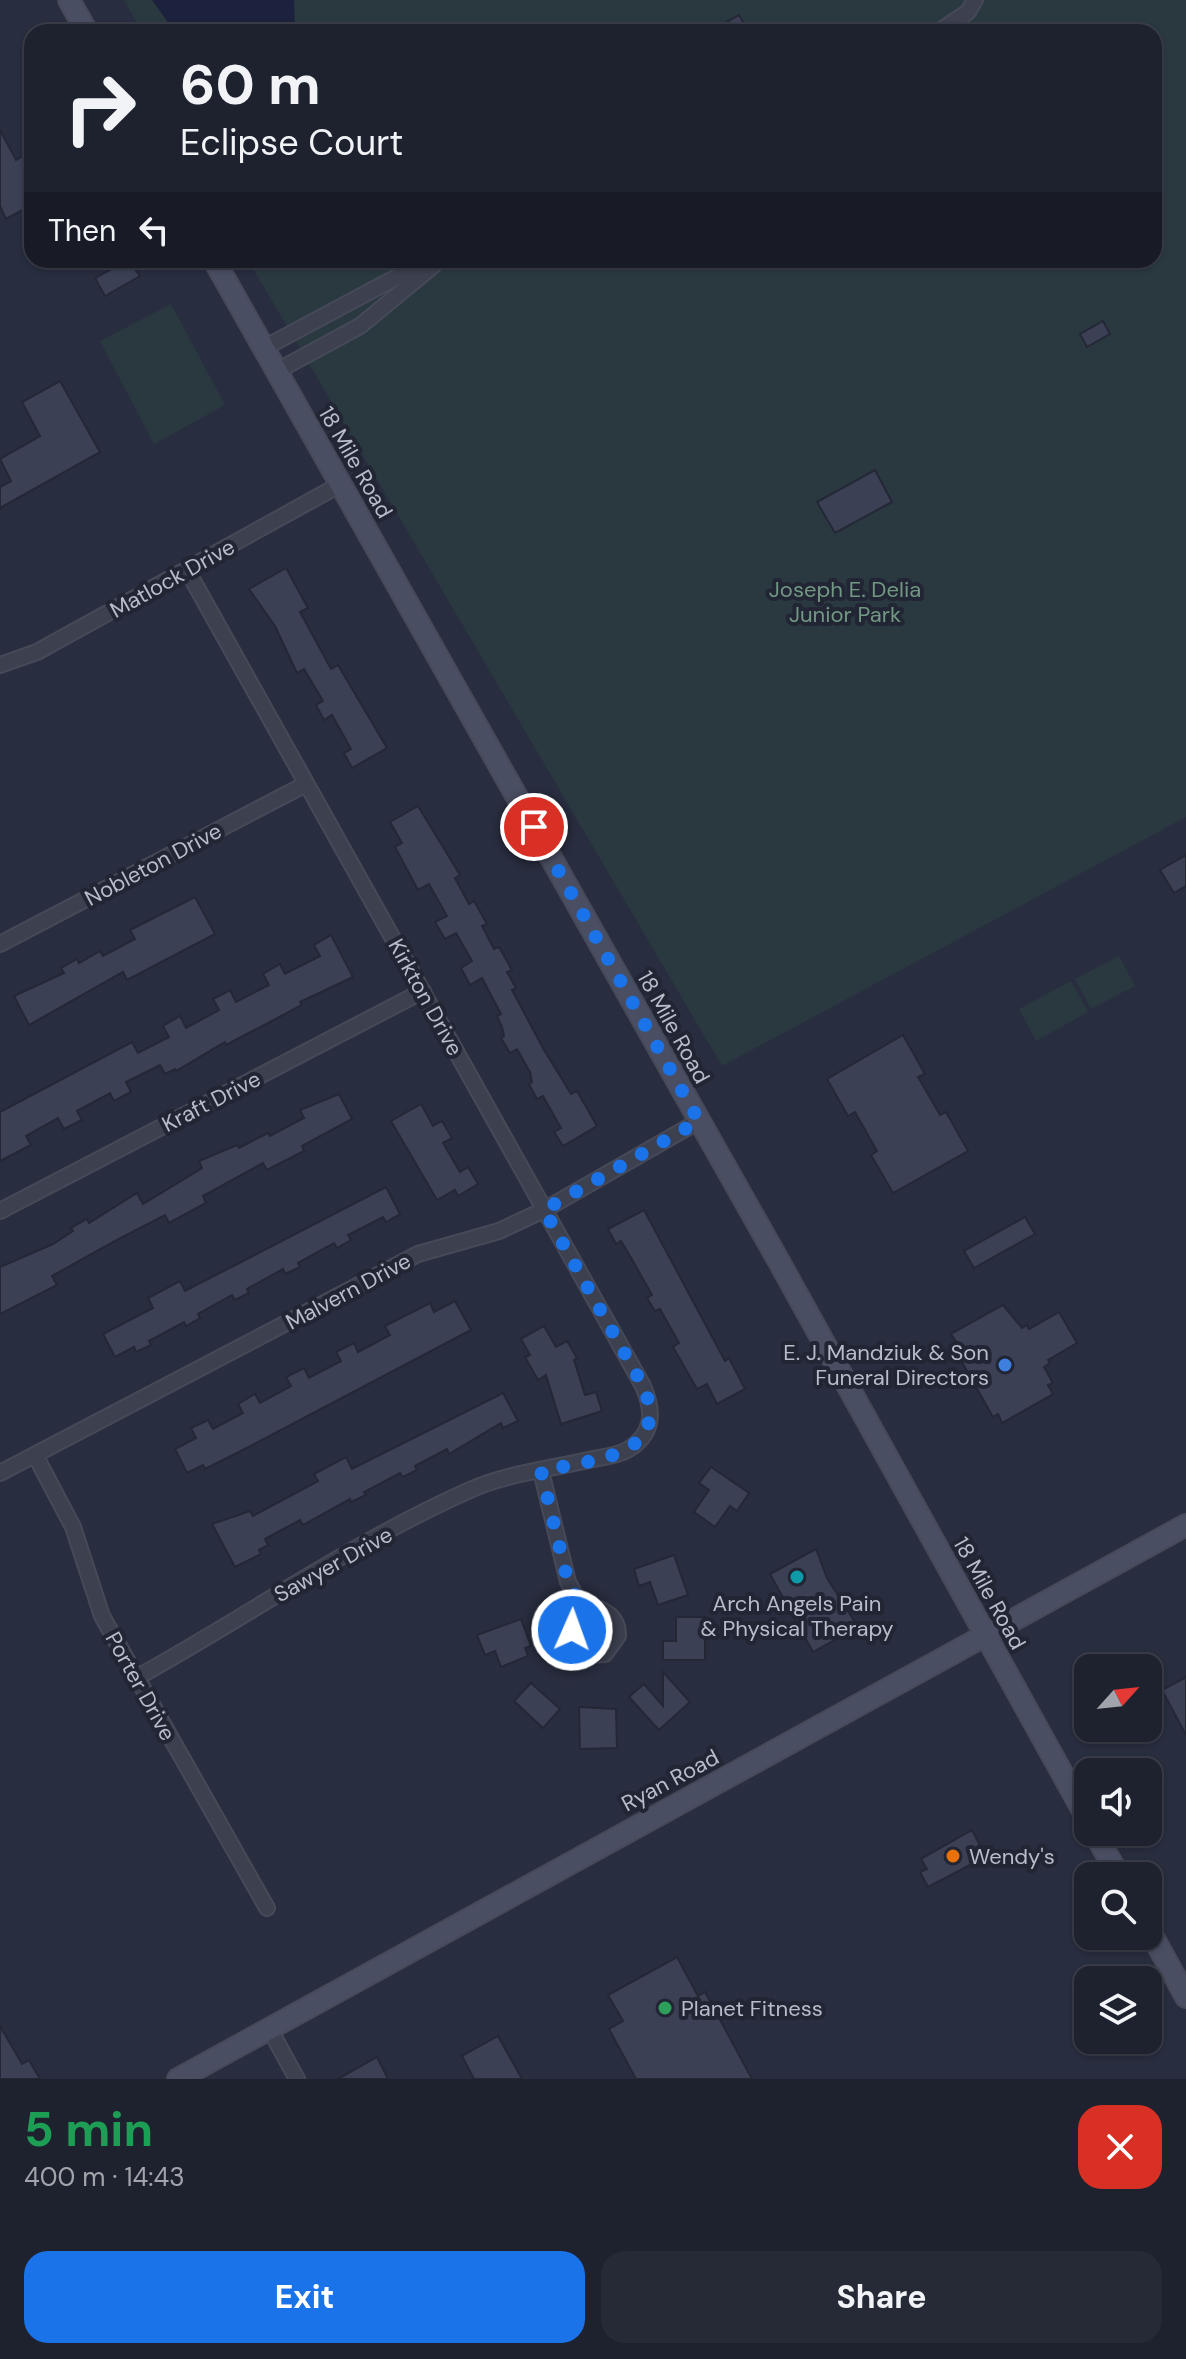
<!DOCTYPE html>
<html lang="en">
<head>
<meta charset="utf-8">
<style>
	:root { --surface:#1e222f; --page:#262a37; --text:#f1f3f6; --muted:#a1a4aa; --line:#3c3f4b; --accent:#1a73e8 }
	body { margin:0; font-family:"DM Sans",sans-serif; background:var(--page); color:var(--text); height:100vh; display:flex; flex-direction:column; font-size:30px; white-space:nowrap }
	* { box-sizing:border-box; margin:0 }
	p { font-size:26px; color:var(--muted) }
	.icon { flex:none; width:44px; height:44px; fill:none; stroke:currentColor; stroke-width:2; stroke-linecap:round; stroke-linejoin:round }
	.map { position:relative; height:2079px; overflow:hidden }
	.sheet { display:flex; flex-direction:column; background:var(--surface); flex:1 }
	.sheet>* { flex:none }
	.banner { position:absolute; left:24px; top:24px; width:1138px; height:244px; border-radius:24px; box-shadow:0 2px 6px #0004,0 0 0 2px var(--line); background:#1e222f; color:var(--text); overflow:hidden }
	.needle { width:52px; rotate:63deg }
	.controls { position:absolute; left:1074px; top:1654px; display:grid; gap:16px }
	.controls a { display:grid; place-items:center; width:88px; height:88px; border-radius:16px; background:var(--surface); box-shadow:0 2px 6px #0004,0 0 0 2px var(--line); font-size:40px }
	.pin { position:absolute; display:grid; place-items:center; width:68px; height:68px; color:#fff; margin:-34px; border:4px solid #fff; border-radius:50%; box-shadow:0 2px 8px #0007 }
	.me { position:absolute; width:88px; margin:-44px; rotate:2deg; stroke-linejoin:round; filter:drop-shadow(0 0 6px #0008) }
	.turn { display:flex; align-items:center; gap:28px; height:168px; padding:0 24px; font-size:36px }
	.turn .icon { width:104px; height:104px; stroke-width:2.5 }
	.turn b { display:block; font-size:56px; line-height:68px }
	.then { display:flex; align-items:center; height:76px; padding:0 24px; background:#0003; gap:16px; font-size:30px }
	.round { display:grid; place-items:center; flex:none; width:84px; height:84px; border-radius:24px; background:var(--page) }
	.head { display:flex; align-items:center; justify-content:space-between; height:136px; padding:0 24px }
	h1 { font-size:48px; font-weight:700; line-height:60px; color:#1e9e55 }
	.button { display:flex; gap:16px; margin-top:auto; padding:16px 24px }
	.button a { flex:1; height:92px; border-radius:24px; background:var(--accent); color:#fff; font-size:32px; font-weight:700; line-height:92px; text-align:center }
	.button a+a { background:var(--page); color:var(--text) }
	.map>svg:first-child { display:block }
</style>
</head>
<body>
<div class="map">
<svg width="1186" height="2079" viewBox="0 0 1186 2079">
	<rect width="100%" height="100%" fill="#282d3f"/>
	<g fill="#2a3940">
		<polygon points="124,0 1186,0 1186,817 722,1066 248,260 1154,260 1154,32 142,32"/>
		<polygon points="171,304 225,405 154,444 100,341"/>
		<polygon points="1119,956 1135,986 1091,1009 1075,979"/>
		<polygon points="1071,981 1088,1012 1036,1041 1019,1009"/>
	</g>
	<polygon fill="#1c223d" points="152,0 294,0 295,32 175,32"/>
	<g fill="#3b4055" stroke="#232736" stroke-width="2">
		<polygon points="739,15 749,32 708,32"/>
		<polygon points="0,130 16,160 32,151 32,205 6,219 0,206"/>
		<polygon points="128,260 140,276 105,296 95,278"/>
		<polygon points="1103,321 1110,334 1087,347 1080,334"/>
		<polygon points="60,381 100,452 0,508 0,487 11,481 0,459 40,436 22,402"/>
		<polygon points="875,470 892,502 835,533 817,502"/>
		<polygon points="286,568 308,608 300,612 331,669 338,665 387,748 352,768 344,753 351,749 332,715 324,720 316,705 323,701 304,669 297,673 275,626 249,589"/>
		<polygon points="418,806 460,875 455,878 469,904 474,901 487,924 482,926 494,949 499,947 512,970 507,972 516,988 512,990 544,1050 571,1094 577,1091 597,1126 563,1146 554,1132 561,1128 543,1096 537,1099 529,1084 532,1082 530,1072 517,1049 510,1053 501,1038 504,1036 502,1027 497,1016 501,1014 482,978 470,985 461,968 472,961 456,933 445,939 435,922 447,916 429,884 418,890 395,847 402,843 390,822"/>
		<polygon points="1186,855 1186,886 1174,893 1160,870"/>
		<polygon points="195,897 215,934 127,980 123,972 29,1025 14,996 64,973 61,968 77,959 79,963 100,951 103,956 135,939 130,930"/>
		<polygon points="331,935 353,977 300,1002 302,1005 226,1045 225,1042 176,1071 175,1069 165,1074 160,1065 126,1082 131,1092 114,1101 110,1093 77,1111 82,1120 64,1129 58,1118 26,1136 31,1145 0,1161 0,1112 132,1042 138,1053 169,1037 163,1026 180,1016 186,1028 219,1010 213,999 230,990 236,1002 269,985 263,974 280,964 285,974 320,956 314,945"/>
		<polygon points="903,1035 925,1074 918,1077 940,1115 946,1112 968,1151 893,1193 871,1155 877,1151 855,1112 848,1116 827,1079"/>
		<polygon points="339,1094 352,1119 302,1146 304,1151 267,1170 263,1163 203,1196 206,1203 169,1223 165,1215 115,1241 52,1276 57,1285 0,1314 0,1267 53,1244 73,1231 71,1228 87,1219 89,1223 137,1193 143,1204 202,1168 199,1161 237,1145 239,1148 268,1133 270,1136 304,1118 300,1110"/>
		<polygon points="421,1104 433,1126 442,1121 452,1138 443,1143 460,1172 468,1167 478,1184 458,1196 455,1190 437,1200 391,1121"/>
		<polygon points="386,1187 400,1214 386,1222 383,1217 348,1235 351,1240 337,1248 334,1243 298,1263 300,1267 285,1274 283,1269 247,1289 249,1293 235,1300 232,1295 198,1314 200,1318 186,1326 184,1322 149,1341 151,1345 136,1352 134,1347 115,1357 103,1334 153,1308 148,1298 180,1281 185,1291"/>
		<polygon points="644,1210 725,1361 729,1358 745,1389 717,1404 707,1384 697,1389 673,1347 679,1343 660,1309 655,1311 647,1298 652,1295 634,1263 621,1241 616,1244 608,1229"/>
		<polygon points="1025,1217 1035,1234 974,1268 964,1251"/>
		<polygon points="455,1301 471,1330 237,1453 205,1469 203,1465 187,1473 175,1449 196,1438 191,1428 208,1420 213,1429 243,1413 238,1404 255,1394 260,1403 291,1386 286,1377 304,1368 309,1378 341,1361 336,1352 354,1343 358,1352 390,1335 385,1326 430,1303 434,1312"/>
		<polygon points="1003,1305 1022,1328 1027,1325 1029,1329 1059,1312 1077,1343 1048,1360 1050,1363 1044,1367 1053,1383 1048,1385 1053,1394 1002,1423 998,1414 993,1417 953,1346 957,1343 951,1334"/>
		<polygon points="544,1326 556,1347 567,1341 577,1358 574,1360 585,1395 596,1392 602,1411 561,1424 546,1375 538,1380 525,1357 530,1355 521,1339"/>
		<polygon points="503,1393 518,1421 503,1428 501,1423 449,1454 447,1449 415,1466 417,1470 403,1477 400,1473 364,1492 366,1495 351,1502 350,1499 303,1525 300,1520 265,1539 268,1545 259,1550 261,1554 235,1567 212,1524 250,1511 253,1516 318,1481 314,1474 346,1457 352,1469"/>
		<polygon points="711,1467 749,1493 737,1511 730,1506 715,1527 694,1512 709,1490 699,1483"/>
		<polygon points="816,1549 827,1578 858,1627 813,1652 770,1574"/>
		<polygon points="674,1555 688,1595 658,1605 650,1582 639,1586 634,1569"/>
		<polygon points="676,1617 705,1617 705,1660 663,1660 663,1641 676,1641"/>
		<polygon points="521,1619 531,1646 525,1648 528,1656 501,1667 495,1651 485,1655 477,1635"/>
		<polygon points="663,1672 690,1702 659,1730 629,1697 644,1684 663,1706"/>
		<polygon points="1186,1677 1186,1735 1162,1690"/>
		<polygon points="531,1683 560,1709 543,1728 514,1701"/>
		<polygon points="579,1707 616,1709 617,1748 580,1749"/>
		<polygon points="972,1830 984,1853 970,1861 972,1864 928,1887 920,1872 927,1869 921,1859"/>
		<polygon points="677,1957 698,1996 705,1992 752,2079 636,2079 609,2029 623,2021 608,1995"/>
		<polygon points="0,2026 22,2064 29,2060 40,2079 0,2079"/>
		<polygon points="498,2036 522,2079 474,2079 462,2056"/>
		<polygon points="377,2057 388,2079 338,2079"/>
	</g>
	<g fill="none" stroke-linecap="round" stroke-linejoin="round">
		<defs>
			<g id="street">
				<polyline points="938,32 968,12 975,0"/>
				<polyline points="264,348 408,271 435,260"/>
				<polyline points="277,371 360,326 440,260"/>
				<polyline points="0,665 37,652 341,484"/>
				<polyline points="0,944 306,784"/>
				<polyline points="0,1211 423,991"/>
				<polyline points="35,1455 73,1527 102,1616 267,1908"/>
				<path d="M541 1471 568 1582 577 1598 572 1638 589 1655 605 1654 618 1636C619 1610 595 1609 577 1598"/>
				<polyline points="0,1473 418,1254 499,1231 544,1210 699,1121"/>
				<path d="M136 1678C248 1616 353 1542 470 1490 506 1474 549 1469 588 1460 601 1457 618 1456 629 1449 654 1433 654 1411 643 1386L187 570"/>
				<polyline points="269,2028 297,2079"/>
			</g>
			<g id="secondary">
				<polyline points="69,0 87,32"/>
				<polyline points="214,260 782,1267 1088,1820"/>
				<polyline points="1094,1832 1119,1876"/>
				<polyline points="1148,1928 1186,1997"/>
				<polyline points="178,2079 1186,1525"/>
			</g>
		</defs>
		<use href="#street" stroke="#464958" stroke-width="18"/>
		<use href="#secondary" stroke="#464958" stroke-width="24"/>
		<use href="#street" stroke="#3c404f" stroke-width="14"/>
		<use href="#secondary" stroke="#4a4e62" stroke-width="20"/>
	</g>
	<g fill="none" stroke-linecap="round" stroke-linejoin="round">
		<path stroke="#1a73e8" stroke-width="14" stroke-dasharray="0 25.2" d="M534 827 699 1121 544 1210 643 1386C674 1458 589 1460 541 1471L568 1582 577 1598 572 1630"/>
	</g>
	<circle fill="#3f7fe0" stroke="#212534" stroke-width="3" cx="1005" cy="1365" r="8"/>
	<circle fill="#0f9aa8" stroke="#212534" stroke-width="3" cx="797" cy="1577" r="8"/>
	<circle fill="#e8710a" stroke="#212534" stroke-width="3" cx="953" cy="1856" r="8"/>
	<circle fill="#2e9e5b" stroke="#212534" stroke-width="3" cx="665" cy="2008" r="8"/>
	<g text-anchor="middle" stroke-width="8" stroke-linejoin="round" paint-order="stroke">
		<g font-size="22" fill="#b9bcca" stroke="#212534">
			<text transform="translate(356 462) rotate(60)" y="8">18 Mile Road</text>
			<text transform="translate(172 578) rotate(-29)" y="8">Matlock Drive</text>
			<text transform="translate(153 864) rotate(-28)" y="8">Nobleton Drive</text>
			<text transform="translate(426 997) rotate(61)" y="8">Kirkton Drive</text>
			<text transform="translate(674 1027) rotate(61)" y="8">18 Mile Road</text>
			<text transform="translate(211 1101) rotate(-27)" y="8">Kraft Drive</text>
			<text transform="translate(348 1291) rotate(-28)" y="8">Malvern Drive</text>
			<text transform="translate(333 1564) rotate(-29)" y="8">Sawyer Drive</text>
			<text transform="translate(990 1593) rotate(61)" y="8">18 Mile Road</text>
			<text transform="translate(141 1686) rotate(61)" y="8">Porter Drive</text>
			<text transform="translate(670 1780) rotate(-28)" y="8">Ryan Road</text>
		</g>
		<g font-size="22" fill="#729883" stroke="#212534">
			<text x="845" y="597">Joseph E. Delia<tspan x="845" dy="25">Junior Park</tspan></text>
		</g>
		<g font-size="22" fill="#b9bcca" stroke="#212534" text-anchor="start">
			<text x="989" y="1360" text-anchor="end">E. J. Mandziuk &amp; Son<tspan x="989" dy="25">Funeral Directors</tspan></text>
			<text x="797" y="1611" text-anchor="middle">Arch Angels Pain<tspan x="797" dy="25">&amp; Physical Therapy</tspan></text>
			<text x="969" y="1864">Wendy's</text>
			<text x="681" y="2016">Planet Fitness</text>
		</g>
	</g>
</svg>
<div class="controls">
<a><svg class="needle" viewBox="-14 -14 28 28"><path d="M0-13l5 13h-10z" fill="#e53935"/><path d="M0 13l5-13h-10z" fill="#a1a4aa"/></svg></a>
<a><svg class="icon" aria-label="sound" viewBox="0 0 24 24"><path d="M4 9h4l5-4v14l-5-4H4zM17 9q2 3 0 6"/></svg></a>
<a><svg class="icon" aria-label="search" viewBox="0 0 24 24"><circle cx="10" cy="10" r="6"/><path d="M15 15l6 6"/></svg></a>
<a><svg class="icon" aria-label="layers" viewBox="0 0 24 24"><path d="M12 4l9 5-9 5-9-5zM3 14l9 5 9-5"/></svg></a>
</div>
<div class="pin" style="left:534px;top:827px;background:#d93025"><svg class="icon" aria-label="arrive" viewBox="0 0 24 24"><path d="M6 21V4h12l-3 4 3 4H6"/></svg></div>
<svg class="me" style="left:572px;top:1630px" viewBox="-20 -20 40 40"><circle r="17" fill="#1a73e8" stroke="#fff" stroke-width="3"/><path d="M0-11L8 9 0 5-8 9z" fill="#fff"/></svg>
<div class="banner">
<div class="turn"><svg class="icon" aria-label="right" viewBox="0 0 24 24"><path d="M7 20v-9h11M14 6l5 5-5 5"/></svg><div><b>60 m</b>Eclipse Court</div></div>
<div class="then">Then<svg class="icon" aria-label="left" viewBox="0 0 24 24"><path d="M17 20v-9H6M10 6l-5 5 5 5"/></svg></div>
</div>
</div>
<section class="sheet">
<div class="head"><div><h1>5 min</h1><p>400 m · 14:43</p></div><a class="round" style="background:#d93025;color:#fff"><svg class="icon" aria-label="close" viewBox="0 0 24 24"><path d="M6 6l12 12M18 6L6 18"/></svg></a></div>
<div class="button"><a>Exit</a><a>Share</a></div>
</section>
</body>
</html>
